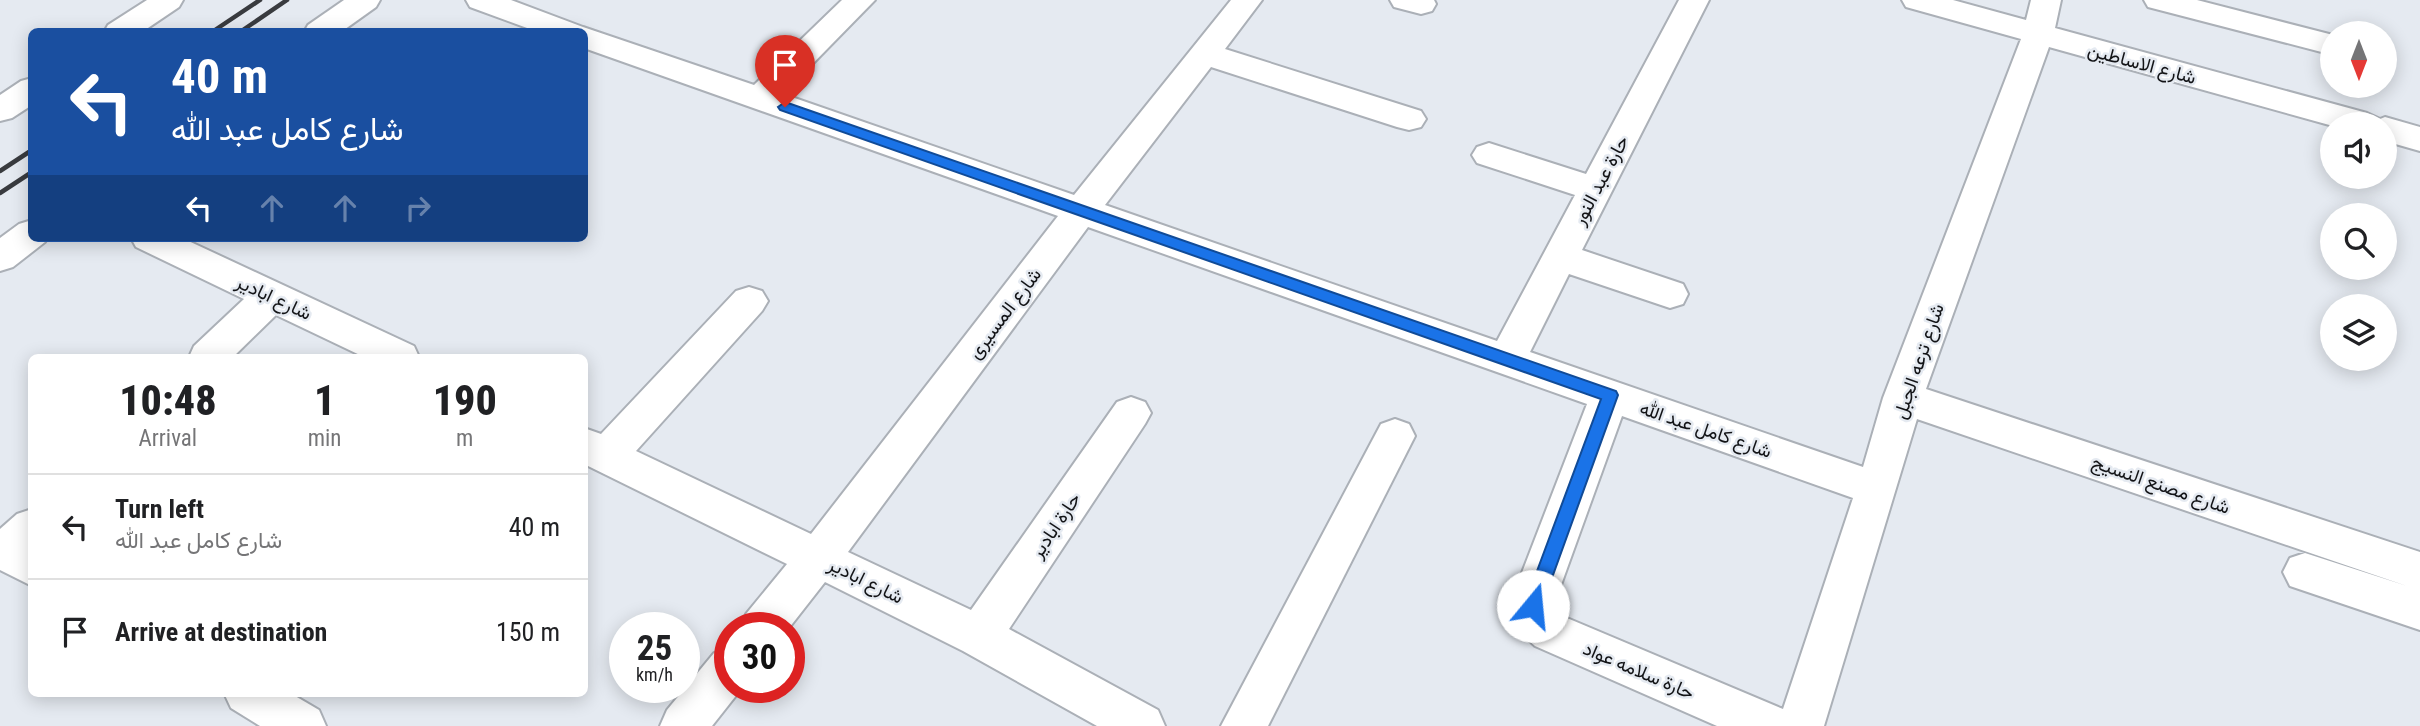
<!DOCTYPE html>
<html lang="en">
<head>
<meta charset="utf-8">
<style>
	:root { --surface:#fff; --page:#f6f6f6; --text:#202124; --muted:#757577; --line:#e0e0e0 }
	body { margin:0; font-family:"Roboto Condensed",Vazirmatn,sans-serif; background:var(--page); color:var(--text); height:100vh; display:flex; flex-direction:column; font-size:26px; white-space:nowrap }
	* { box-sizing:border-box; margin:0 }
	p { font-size:23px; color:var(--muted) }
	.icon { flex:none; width:38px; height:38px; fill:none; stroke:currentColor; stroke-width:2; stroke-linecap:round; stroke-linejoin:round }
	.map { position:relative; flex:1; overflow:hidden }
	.sheet { position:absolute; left:28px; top:354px; width:560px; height:343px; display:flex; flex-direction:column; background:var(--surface); border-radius:10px; box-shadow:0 4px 18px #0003 }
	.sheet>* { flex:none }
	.banner { position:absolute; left:28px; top:28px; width:560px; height:214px; border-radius:10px; box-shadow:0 4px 18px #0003; background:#1a4fa0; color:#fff; overflow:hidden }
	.needle { width:46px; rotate:180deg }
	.tools { position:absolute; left:2320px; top:21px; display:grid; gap:14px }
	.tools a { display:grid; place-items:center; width:77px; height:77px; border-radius:50%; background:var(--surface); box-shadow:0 4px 18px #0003; font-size:35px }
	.speed { position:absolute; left:609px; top:612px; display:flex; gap:14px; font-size:35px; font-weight:700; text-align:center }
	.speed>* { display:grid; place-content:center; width:91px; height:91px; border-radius:50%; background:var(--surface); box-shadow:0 4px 18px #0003; line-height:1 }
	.speed small { font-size:18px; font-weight:400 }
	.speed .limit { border:10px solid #d22; background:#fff; color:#111 }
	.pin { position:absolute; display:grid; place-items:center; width:60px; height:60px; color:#fff; margin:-72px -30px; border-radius:50% 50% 50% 0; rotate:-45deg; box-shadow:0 0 7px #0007 }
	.pin .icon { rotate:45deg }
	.me { position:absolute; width:77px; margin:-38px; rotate:17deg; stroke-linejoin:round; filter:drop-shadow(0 0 5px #0008) }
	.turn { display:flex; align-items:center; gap:24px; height:147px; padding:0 28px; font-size:32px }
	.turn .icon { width:91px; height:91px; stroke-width:2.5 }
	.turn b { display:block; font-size:49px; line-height:60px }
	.lanes { display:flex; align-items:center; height:66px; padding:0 28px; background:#0003; justify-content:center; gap:35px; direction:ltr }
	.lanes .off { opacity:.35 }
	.eta { display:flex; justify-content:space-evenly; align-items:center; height:119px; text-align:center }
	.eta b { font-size:42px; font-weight:800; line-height:49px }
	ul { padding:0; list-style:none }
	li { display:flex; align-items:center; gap:21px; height:105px; padding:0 28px; border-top:2px solid var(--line) }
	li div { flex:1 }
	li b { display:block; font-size:26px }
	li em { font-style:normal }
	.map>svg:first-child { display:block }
</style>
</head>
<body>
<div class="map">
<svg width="2420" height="726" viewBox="0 0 2420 726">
	<rect width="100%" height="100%" fill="#e5eaf1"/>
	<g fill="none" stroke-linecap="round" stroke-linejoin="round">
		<defs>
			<g id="minor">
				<polygon points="147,0 183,0 179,7 142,32 104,32 108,25"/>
				<polygon points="344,0 380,0 376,7 341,32 304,32 308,25"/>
				<path d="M466 0H511L583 27 754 85 842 0H875L783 94 1074 195 1231 0H1262L1225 49 1421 111 1426 119 1421 127 1409 130 1397 127 1211 67 1105 205 1497 341 1575 195 1477 163 1472 155 1477 147 1489 143 1586 174 1679 0H1709L1582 250 1683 284 1688 294 1683 304 1670 308 1569 274 1530 352 1863 467 1883 398 2021 39 1906 7 1902 0H1953L2026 20 2031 0H2061L2055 28 2367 113 2380 119 2385 117 2420 127V151L2385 141V124L2333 126 2049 47 1926 389 2420 552V630L2290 586 2283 572 2290 558 2305 553 2407 586 1917 419 1824 726H1717L1535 646C1521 634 1511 615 1513 596L1587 404 1088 227 848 552 971 610 1117 402 1131 397 1145 402 1151 413 1145 424 1009 629 1158 710 1165 726H1097L963 651 825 582 789 628H740L746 614 787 564 584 464V428L601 434 736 291 749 287 762 291 768 301 762 311 636 451 811 534 1058 216 584 48V32H538L470 7ZM1622 416 1853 498 1783 709 1567 618 1557 608V596Z"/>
				<polygon points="1390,0 1434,0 1436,4 1432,11 1421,14 1394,7"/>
				<polygon points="2144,0 2197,0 2333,35 2333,55 2148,7"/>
				<polygon points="32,78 32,105 12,118 0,121 0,95 21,81"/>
				<polygon points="32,220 32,238 47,238 45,242 13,267 0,271 0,238 19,224"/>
				<polygon points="131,238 182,238 414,346 419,357 364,357 276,315 233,357 189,357 194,346 244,299 136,247"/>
				<polygon points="1395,419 1409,424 1415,436 1268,726 1221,726 1381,424"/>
				<polygon points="32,509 32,586 0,570 0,529 17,514"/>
				<polygon points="730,647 730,688 742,688 712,726 660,726 667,710 714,653"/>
				<polygon points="224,693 290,693 319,710 326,726 260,726 231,708"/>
			</g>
		</defs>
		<use href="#minor" stroke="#abb0b7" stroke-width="4"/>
		<use href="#minor" fill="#fff" fill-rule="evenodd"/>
		<g stroke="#393b3f" stroke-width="4.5">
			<polyline points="212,32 260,0"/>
			<polyline points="240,32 287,0"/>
			<polyline points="0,171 32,150"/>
			<polyline points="0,193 32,172"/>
		</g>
	</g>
	<polygon fill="#1a73e8" stroke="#114b97" stroke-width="2" points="785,102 1616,391 1618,395 1540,611 1533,614 1527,611 1524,606 1601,399 780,110 778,107"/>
	<g text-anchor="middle" stroke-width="5" stroke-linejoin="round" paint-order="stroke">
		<g font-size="19" fill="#131417" stroke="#e5eaf1">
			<text transform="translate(2142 63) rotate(15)" y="7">شارع الاساطين</text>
			<text transform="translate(1600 180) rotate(-62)" y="7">حارة عبد النور</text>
			<text transform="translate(274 297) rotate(25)" y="7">شارع ابادير</text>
			<text transform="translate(1004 313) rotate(-53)" y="7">شارع المسيرى</text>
			<text transform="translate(1918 361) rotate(-71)" y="7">شارع ترعه الجبل</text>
			<text transform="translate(1706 429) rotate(19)" y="7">شارع كامل عبد الله</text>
			<text transform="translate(2161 484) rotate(19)" y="7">شارع مصنع النسيج</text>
			<text transform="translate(1055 525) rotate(-56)" y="7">حارة ابادير</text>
			<text transform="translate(866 580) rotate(26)" y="7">شارع ابادير</text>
			<text transform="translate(1639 670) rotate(23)" y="7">حارة سلامه عواد</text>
		</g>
	</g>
</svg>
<div class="tools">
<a><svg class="needle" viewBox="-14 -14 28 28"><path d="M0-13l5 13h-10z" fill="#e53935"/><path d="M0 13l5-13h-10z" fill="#757577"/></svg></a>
<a><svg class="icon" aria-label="sound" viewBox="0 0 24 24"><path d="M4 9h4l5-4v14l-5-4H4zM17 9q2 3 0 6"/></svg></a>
<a><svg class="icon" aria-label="search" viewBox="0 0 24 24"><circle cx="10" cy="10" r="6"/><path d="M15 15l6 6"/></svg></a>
<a><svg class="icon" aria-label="layers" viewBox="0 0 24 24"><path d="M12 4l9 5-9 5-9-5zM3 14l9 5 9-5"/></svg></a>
</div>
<div class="speed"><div>25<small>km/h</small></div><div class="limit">30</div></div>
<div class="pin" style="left:785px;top:107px;background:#d93025"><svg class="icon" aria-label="arrive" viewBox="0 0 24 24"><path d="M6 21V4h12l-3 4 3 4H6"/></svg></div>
<svg class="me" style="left:1533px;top:606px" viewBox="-20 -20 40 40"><circle r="19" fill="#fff"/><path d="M0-13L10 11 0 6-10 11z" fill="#1a73e8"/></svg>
<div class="banner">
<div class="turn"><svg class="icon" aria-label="left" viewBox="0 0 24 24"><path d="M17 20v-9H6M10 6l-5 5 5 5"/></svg><div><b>40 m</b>شارع كامل عبد الله</div></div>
<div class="lanes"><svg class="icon" aria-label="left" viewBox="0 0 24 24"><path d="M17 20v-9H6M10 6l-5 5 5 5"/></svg><svg class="icon off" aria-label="ahead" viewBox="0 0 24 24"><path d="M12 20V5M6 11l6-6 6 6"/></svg><svg class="icon off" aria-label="ahead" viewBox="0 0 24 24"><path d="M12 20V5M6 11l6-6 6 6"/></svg><svg class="icon off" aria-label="right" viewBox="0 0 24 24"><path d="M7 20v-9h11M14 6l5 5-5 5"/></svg></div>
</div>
<section class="sheet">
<div class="eta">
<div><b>10:48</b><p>Arrival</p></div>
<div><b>1</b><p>min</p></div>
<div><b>190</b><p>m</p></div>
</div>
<ul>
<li><svg class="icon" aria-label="left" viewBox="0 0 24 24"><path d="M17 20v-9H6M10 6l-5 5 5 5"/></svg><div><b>Turn left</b><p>شارع كامل عبد الله</p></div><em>40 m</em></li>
<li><svg class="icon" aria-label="arrive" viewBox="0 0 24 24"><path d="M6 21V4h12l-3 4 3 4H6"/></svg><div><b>Arrive at destination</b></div><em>150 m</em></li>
</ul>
</section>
</div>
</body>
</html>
